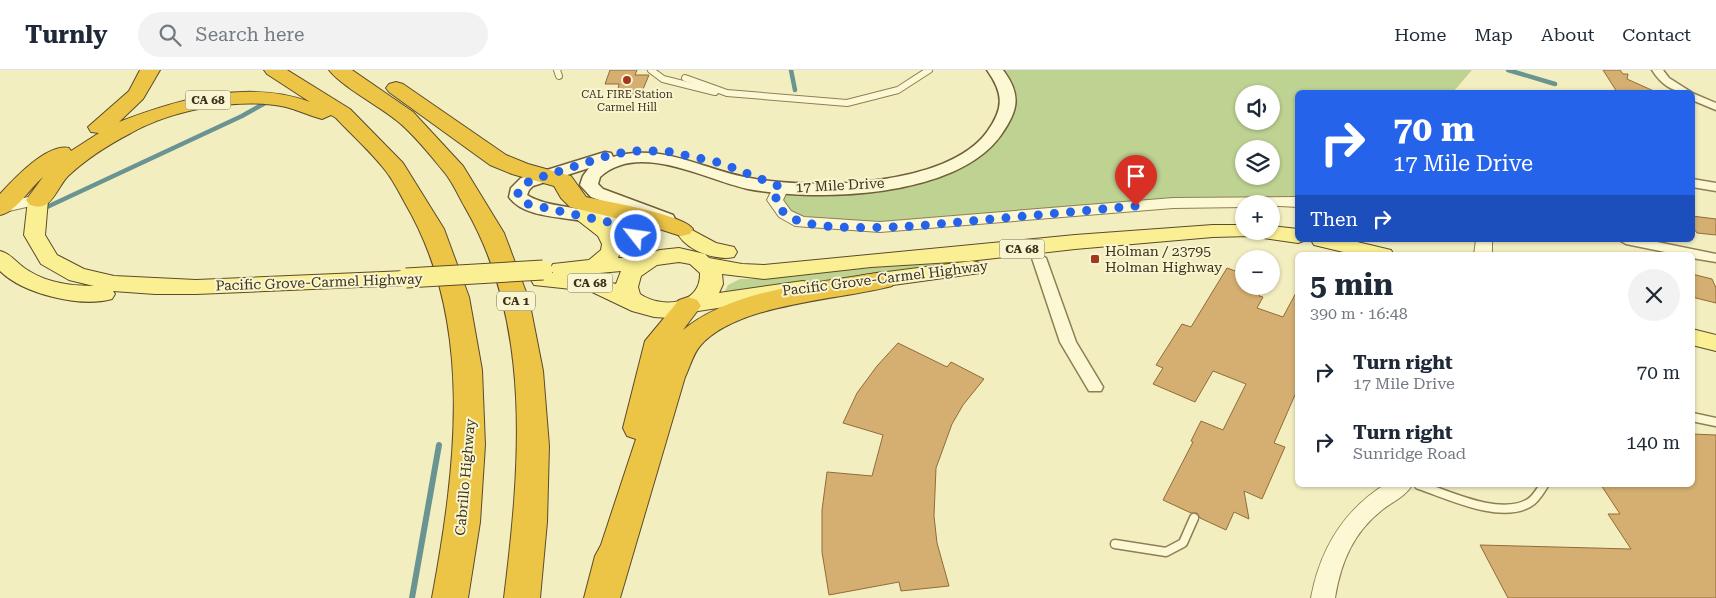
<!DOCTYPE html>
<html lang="en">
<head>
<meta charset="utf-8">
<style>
	:root { --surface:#fff; --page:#f2f2f3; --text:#1f2937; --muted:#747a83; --line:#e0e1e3 }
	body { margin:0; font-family:"Roboto Serif",serif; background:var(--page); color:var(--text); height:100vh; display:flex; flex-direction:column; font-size:19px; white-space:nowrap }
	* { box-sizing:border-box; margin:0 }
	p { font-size:16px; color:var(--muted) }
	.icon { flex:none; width:28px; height:28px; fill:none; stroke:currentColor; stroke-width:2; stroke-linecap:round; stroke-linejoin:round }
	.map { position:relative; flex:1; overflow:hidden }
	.drawer { position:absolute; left:1295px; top:182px; width:400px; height:235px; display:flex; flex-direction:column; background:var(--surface); border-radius:8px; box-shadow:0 1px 4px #0004 }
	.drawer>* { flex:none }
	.hud { position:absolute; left:1295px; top:20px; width:400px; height:152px; border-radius:8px; box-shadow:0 1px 4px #0004; background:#2563eb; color:#fff; overflow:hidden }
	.fabs { position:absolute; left:1235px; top:15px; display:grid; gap:10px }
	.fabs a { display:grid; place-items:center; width:45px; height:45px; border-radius:50%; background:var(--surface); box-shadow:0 1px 4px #0004; font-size:25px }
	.pin { position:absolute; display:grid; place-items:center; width:42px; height:42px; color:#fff; margin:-51px -21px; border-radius:50% 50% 50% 0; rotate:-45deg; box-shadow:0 0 5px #0007 }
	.pin .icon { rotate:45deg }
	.me { position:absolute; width:55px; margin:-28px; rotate:300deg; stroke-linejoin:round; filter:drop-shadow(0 0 4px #0008) }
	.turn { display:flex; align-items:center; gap:18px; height:105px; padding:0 15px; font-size:22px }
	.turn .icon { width:65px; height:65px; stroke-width:2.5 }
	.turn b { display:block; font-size:35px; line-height:42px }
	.then { display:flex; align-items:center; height:48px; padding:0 15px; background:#0003; gap:10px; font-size:19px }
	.round { display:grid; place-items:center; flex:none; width:52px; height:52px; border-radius:26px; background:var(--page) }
	.summary { display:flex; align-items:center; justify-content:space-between; height:85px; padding:0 15px }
	h1 { font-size:30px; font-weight:700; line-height:38px }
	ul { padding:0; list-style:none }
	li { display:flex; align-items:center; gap:15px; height:70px; padding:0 15px }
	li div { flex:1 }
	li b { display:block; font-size:19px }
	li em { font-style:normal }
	header { display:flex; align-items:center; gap:30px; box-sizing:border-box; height:70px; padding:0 25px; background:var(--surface); border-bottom:1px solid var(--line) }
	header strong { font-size:24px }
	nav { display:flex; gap:28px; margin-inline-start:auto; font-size:18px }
	.search { width:350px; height:45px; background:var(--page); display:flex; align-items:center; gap:12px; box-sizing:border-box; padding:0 18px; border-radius:28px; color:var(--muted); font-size:19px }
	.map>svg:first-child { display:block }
</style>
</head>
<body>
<header>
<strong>Turnly</strong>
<div class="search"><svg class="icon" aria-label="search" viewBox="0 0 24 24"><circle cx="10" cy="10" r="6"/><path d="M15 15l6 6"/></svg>Search here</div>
<nav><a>Home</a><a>Map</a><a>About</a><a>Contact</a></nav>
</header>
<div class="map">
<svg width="1716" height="528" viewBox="0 0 1716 528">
	<rect width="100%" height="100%" fill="#f3eec0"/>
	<g fill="#bed292" fill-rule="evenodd">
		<path d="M995 0H1472L1453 22H1298L1297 132 1246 133 845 156 785 144 781 117 885 114 966 89 1007 43ZM1244 24H1271V51H1244ZM1244 79H1271V106H1244Z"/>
		<polygon points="969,190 971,192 831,210 725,221 728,215 740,209 769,209 881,194"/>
	</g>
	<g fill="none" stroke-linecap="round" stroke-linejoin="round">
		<g stroke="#699491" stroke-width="4.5">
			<polyline points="791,0 795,20"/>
			<polyline points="1508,0 1555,14"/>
			<polyline points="47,137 242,46 267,32"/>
		</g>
		<polyline stroke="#699491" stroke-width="6" points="412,528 439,375"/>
	</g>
	<g fill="#d5af71" stroke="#906c38">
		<polygon points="610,0 637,0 635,5 649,5 641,24 617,24 619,14 605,14"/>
		<polygon points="1603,0 1620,0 1623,4 1628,4 1627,9 1656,22 1617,22"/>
		<polygon points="1692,146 1716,149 1716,165 1697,163 1692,156"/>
		<polygon points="1227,198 1244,204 1244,216 1264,216 1259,226 1263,227 1257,238 1283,247 1298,219 1298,318 1274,373 1285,377 1262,429 1244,421 1249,449 1234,442 1226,460 1200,448 1197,443 1191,443 1163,430 1193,372 1191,371 1201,351 1223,360 1246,314 1213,301 1195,332 1153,314 1163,298 1156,295 1182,254 1191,257"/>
		<polygon points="1692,204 1712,209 1716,218 1716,233 1692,227"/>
		<polygon points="898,273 947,297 951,292 984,309 963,335 952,354 936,398 934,446 937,473 949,516 901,521 899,512 829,525 822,482 822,440 827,402 872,406 883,365 843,353 857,323 877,296"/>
		<polygon points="1692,364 1716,365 1716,528 1508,528 1480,475 1631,479 1608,444 1620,444 1601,415 1692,415"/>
	</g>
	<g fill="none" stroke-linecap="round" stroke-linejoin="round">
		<defs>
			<g id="service-far1">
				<polyline points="557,0 559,6"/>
				<polyline points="651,0 663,9 715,22"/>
				<polyline points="685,8 727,23 847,33 898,20 929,0"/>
			</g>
			<g id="service">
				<polyline points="1692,347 1716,352"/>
				<path d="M1419 415C1449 425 1499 450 1529 433 1536 429 1540 421 1544 415"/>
				<polyline points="1115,474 1166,482 1183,473 1194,448"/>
			</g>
			<g id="minor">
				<path d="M1652 0H1663L1669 8 1691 22C1674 24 1661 14 1652 0Z"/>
				<polygon points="1692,23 1716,33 1716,40 1692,30"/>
				<polygon points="1692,109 1716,113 1716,121 1692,117"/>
				<polygon points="1619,170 1647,170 1716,184 1716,192 1692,188 1692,185 1680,185 1626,174"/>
				<polygon points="1039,184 1046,188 1076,272 1103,317 1101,321 1089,321 1060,272 1032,188"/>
			</g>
			<g id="tertiary">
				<polygon points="781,112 789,117 783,130 791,141 804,147 880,152 1173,128 1298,127 1298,137 1244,134 1244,137 1173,138 880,162 795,156 779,147 767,130 775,114"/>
				<polygon points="38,125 44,127 46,130 44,133 0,143 0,133"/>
				<polygon points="1476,170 1492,170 1492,185 1474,185"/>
				<path d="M1384 415H1412C1406 426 1392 432 1382 440 1353 463 1341 492 1335 528H1311C1320 480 1342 442 1384 415Z"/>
			</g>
			<path id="secondary" d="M987 0H1003C1022 25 1018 41 1001 65 957 128 817 132 748 119 706 110 639 71 600 107L598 114 603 119 673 145 675 149 673 153 666 155 591 127 580 115 583 106 589 98 533 116 529 120 527 125C558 145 632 133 648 170 651 177 650 186 652 193L649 197 642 199 635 197C629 189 634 176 627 168 602 140 531 158 509 127L511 118 521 108 605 82 611 83 613 87C661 72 704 100 750 108 811 120 947 117 987 62 1004 38 1004 24 987 0Z"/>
			<g id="primary">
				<path d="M38 124 45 126 48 130 45 165 57 185 84 199 114 206 196 210 406 201 414 203 417 208 414 213 406 215 196 224H155L113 221 115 224 112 229C81 238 23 224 0 201V181C12 184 18 195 29 201 48 213 72 216 94 216L69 210 41 194 24 165 28 130 31 126Z"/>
				<path d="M581 139C600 143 617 155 623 174L618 188H636L660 180 679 178 705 184 709 188 742 194 764 195 1075 165 1213 155H1244V161H1271V156L1298 159V170H1306L1298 173 1250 166 1213 167 1075 179 969 191 871 197 764 209 722 204 723 214 719 223 803 211 811 213 814 218 811 223 803 225 698 241 669 248 654 247 632 241 590 221 534 215 531 210 534 205 553 203 550 199 553 194 589 190 601 180 602 174 598 166 571 145 574 141ZM679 192 690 194 700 203C701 235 662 239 640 224L638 217 641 206 657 195ZM621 201 616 214 578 205Z"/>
				<path d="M690 159 716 173 734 177 737 182 734 187C716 191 689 181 679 166L683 161Z"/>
				<polygon points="1311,170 1349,170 1391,180 1394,185 1356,185 1314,175"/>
				<polygon points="972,191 980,193 983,198 980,203 864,219 856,217 853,212 856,207 864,205"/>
				<polygon points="1692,259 1716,265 1716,281 1692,275"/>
			</g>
			<g id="motorway">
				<path d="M140 0H160L143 29 119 52C179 29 247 9 310 32L267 4 264 0H287L350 39 403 93 444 159 469 227 482 300 485 375 480 452 468 528H432C456 398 475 252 405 133 399 122 393 110 385 100 371 82 352 65 336 48L331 45 322 49C310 46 298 40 286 37 239 27 172 40 131 63 108 75 87 88 68 106 60 114 54 131 45 135 39 138 35 136 30 135L26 130 43 107C30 118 15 143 0 145V124C14 109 47 73 69 78L71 81 99 63 91 62 88 57 129 21Z"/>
				<path d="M329 0H352L413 42 463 96 504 163 529 230 543 301 549 376 547 452 540 528H504C520 399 533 256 466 139 459 127 453 113 445 103 430 85 414 64 396 50 379 36 341 16 329 0Z"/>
				<path d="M396 12 403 14 506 85 528 94 571 106 586 127C607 132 683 144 693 159L690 164 681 166 656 158 570 137 561 128 554 116 512 104 490 95 389 22 386 18 389 14Z"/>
				<path d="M883 202 892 204 896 210 892 216C840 230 737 233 700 276 693 284 690 297 685 307L620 528H584L595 486 601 475 636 369 627 366 623 358 645 271 679 230 688 227 697 230 701 236 683 260C734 218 820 213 883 202Z"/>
			</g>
		</defs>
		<use href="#service-far1" stroke="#8e7f55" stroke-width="8"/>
		<use href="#service" stroke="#8e7f55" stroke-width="11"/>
		<use href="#minor" stroke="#8e7f55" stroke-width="3"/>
		<use href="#tertiary" stroke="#8e7f55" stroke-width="2"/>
		<use href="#secondary" stroke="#705f39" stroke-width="3"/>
		<use href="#primary" stroke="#5b4b2a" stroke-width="2"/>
		<use href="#motorway" stroke="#5b4b2a" stroke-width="2"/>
		<use href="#service-far1" stroke="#fdf8d4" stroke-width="6"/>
		<use href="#service" stroke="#fdf8d4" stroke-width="8"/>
		<use href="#minor" fill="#fdf8d4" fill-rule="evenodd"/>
		<use href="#tertiary" fill="#fdf8d4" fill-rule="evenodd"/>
		<use href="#secondary" fill="#fdf8d4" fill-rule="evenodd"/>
		<use href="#primary" fill="#fbef93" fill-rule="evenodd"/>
		<use href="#motorway" fill="#ecc446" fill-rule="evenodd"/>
		<defs>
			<polyline id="primary-bridge" points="406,208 543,200"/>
		</defs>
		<use href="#primary-bridge" stroke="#5b4b2a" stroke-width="21" stroke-linecap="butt"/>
		<use href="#primary-bridge" stroke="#fbef93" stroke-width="19"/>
	</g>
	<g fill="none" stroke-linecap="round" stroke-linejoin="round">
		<path stroke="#2563eb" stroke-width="9" stroke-dasharray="0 16.2" d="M636 166 617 154 528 134 518 127V121L523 115 532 110 613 84 636 81H666L721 93 781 117 775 130C779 137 783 143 790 147 816 162 886 157 916 156L1136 136"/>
	</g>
	<g fill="#a4381e" stroke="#f9f5d0" stroke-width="2">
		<circle cx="627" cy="10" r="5"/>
		<rect x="1090" y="184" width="10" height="10" rx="2.5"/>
	</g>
	<g text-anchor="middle" stroke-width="4" stroke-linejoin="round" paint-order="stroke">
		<g font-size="11" fill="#3c321c" stroke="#f9f5d0">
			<text x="627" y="28">CAL FIRE Station<tspan x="627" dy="13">Carmel Hill</tspan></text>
		</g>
		<g fill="#f9f5d0" stroke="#756c52" stroke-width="1">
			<rect x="185.5" y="20.5" width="45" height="19" rx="4"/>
			<rect x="999.5" y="169.5" width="45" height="19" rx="4"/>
			<rect x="567.5" y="203.5" width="45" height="19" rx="4"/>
			<rect x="497" y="221.5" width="38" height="19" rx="4"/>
		</g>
		<g font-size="12" font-weight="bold" fill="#3c321c">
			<text x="208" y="34">CA 68</text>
			<text x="1022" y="183">CA 68</text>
			<text x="590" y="217">CA 68</text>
			<text x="516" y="235">CA 1</text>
		</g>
		<g font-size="14" fill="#3c321c" stroke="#f9f5d0">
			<text transform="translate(840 115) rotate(-3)" y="5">17 Mile Drive</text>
			<text transform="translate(885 208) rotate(-7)" y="5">Pacific Grove-Carmel Highway</text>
			<text transform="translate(319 212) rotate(-2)" y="5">Pacific Grove-Carmel Highway</text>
			<text transform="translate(465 407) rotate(-85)" y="5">Cabrillo Highway</text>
		</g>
		<g font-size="14" fill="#3c321c" stroke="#f9f5d0" text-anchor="start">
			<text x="1105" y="186">Holman / 23795<tspan x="1105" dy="16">Holman Highway</tspan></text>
		</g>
	</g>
</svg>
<div class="fabs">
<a><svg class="icon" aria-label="sound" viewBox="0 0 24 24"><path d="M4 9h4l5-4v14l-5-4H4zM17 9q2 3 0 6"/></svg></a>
<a><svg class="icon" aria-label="layers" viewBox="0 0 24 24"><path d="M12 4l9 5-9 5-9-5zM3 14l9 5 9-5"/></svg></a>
<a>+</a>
<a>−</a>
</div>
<div class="pin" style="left:1136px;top:136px;background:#d93025"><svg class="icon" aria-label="arrive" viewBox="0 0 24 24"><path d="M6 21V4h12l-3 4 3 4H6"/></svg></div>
<svg class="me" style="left:636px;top:166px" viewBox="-20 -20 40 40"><circle r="17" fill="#2563eb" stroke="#fff" stroke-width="3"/><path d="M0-11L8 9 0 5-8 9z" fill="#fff"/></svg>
<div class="hud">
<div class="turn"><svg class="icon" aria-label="right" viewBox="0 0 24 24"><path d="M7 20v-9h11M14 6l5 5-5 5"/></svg><div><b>70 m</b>17 Mile Drive</div></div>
<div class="then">Then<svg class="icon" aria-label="right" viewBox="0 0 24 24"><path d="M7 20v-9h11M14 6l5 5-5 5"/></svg></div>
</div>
<section class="drawer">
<div class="summary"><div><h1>5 min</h1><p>390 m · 16:48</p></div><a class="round"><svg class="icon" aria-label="close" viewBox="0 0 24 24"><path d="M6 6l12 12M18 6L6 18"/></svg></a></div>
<ul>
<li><svg class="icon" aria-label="right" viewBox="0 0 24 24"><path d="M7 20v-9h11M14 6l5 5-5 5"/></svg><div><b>Turn right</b><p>17 Mile Drive</p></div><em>70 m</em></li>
<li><svg class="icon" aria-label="right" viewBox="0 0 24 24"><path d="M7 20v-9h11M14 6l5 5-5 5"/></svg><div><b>Turn right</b><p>Sunridge Road</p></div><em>140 m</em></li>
</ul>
</section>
</div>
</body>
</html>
